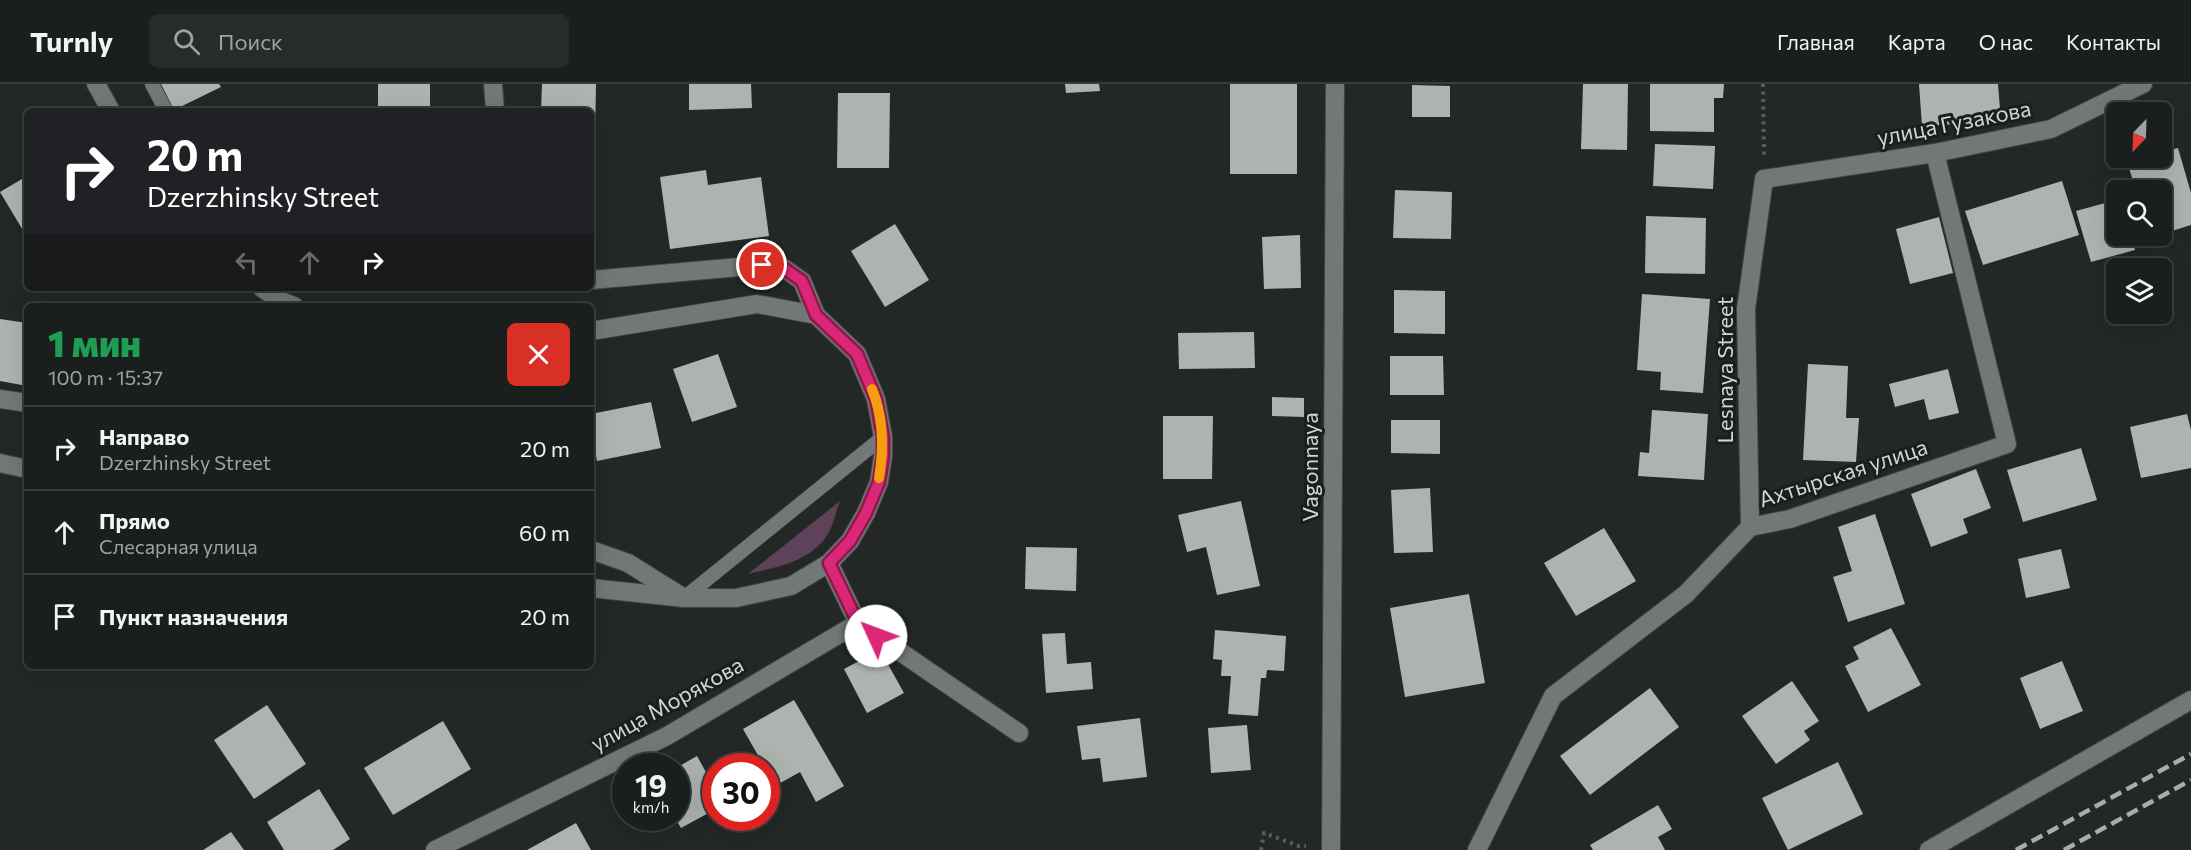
<!DOCTYPE html>
<html lang="ru">
<head>
<meta charset="utf-8">
<style>
	:root { --surface:#1a1e1c; --page:#272b29; --text:#f1f3f6; --muted:#9fa2a3; --line:#383c3b }
	body { margin:0; font-family:Commissioner,sans-serif; background:var(--page); color:var(--text); height:100vh; display:flex; flex-direction:column; font-size:22px; white-space:nowrap }
	* { box-sizing:border-box; margin:0 }
	p { font-size:20px; color:var(--muted) }
	.icon { flex:none; width:33px; height:33px; fill:none; stroke:currentColor; stroke-width:2; stroke-linecap:round; stroke-linejoin:round }
	.map { position:relative; flex:1; overflow:hidden }
	.details { position:absolute; left:24px; top:219px; width:570px; height:366px; display:flex; flex-direction:column; background:var(--surface); border-radius:9px; box-shadow:0 6px 24px #0002,0 0 0 2px var(--line) }
	.details>* { flex:none }
	.hud { position:absolute; left:24px; top:24px; width:570px; height:183px; border-radius:9px; box-shadow:0 6px 24px #0002,0 0 0 2px var(--line); background:#202124; color:#fff; overflow:hidden }
	.needle { width:39px; rotate:203deg }
	.buttons { position:absolute; left:2106px; top:18px; display:grid; gap:12px }
	.buttons a { display:grid; place-items:center; width:66px; height:66px; border-radius:9px; background:var(--surface); box-shadow:0 6px 24px #0002,0 0 0 2px var(--line); font-size:30px }
	.speed { position:absolute; left:612px; top:669px; display:flex; gap:12px; font-size:30px; font-weight:700; text-align:center }
	.speed>* { display:grid; place-content:center; width:78px; height:78px; border-radius:50%; background:var(--surface); box-shadow:0 6px 24px #0002,0 0 0 2px var(--line); line-height:1 }
	.speed small { font-size:15px; font-weight:400 }
	.speed .limit { border:9px solid #d22; background:#fff; color:#111 }
	.pin { position:absolute; display:grid; place-items:center; width:51px; height:51px; color:#fff; margin:-26px; border:3px solid #fff; border-radius:50%; box-shadow:0 2px 6px #0007 }
	.me { position:absolute; width:66px; margin:-33px; rotate:313deg; stroke-linejoin:round; filter:drop-shadow(0 0 4px #0008) }
	.turn { display:flex; align-items:center; gap:21px; height:126px; padding:0 24px; font-size:27px }
	.turn .icon { width:78px; height:78px; stroke-width:2.5 }
	.turn b { display:block; font-size:42px; line-height:51px }
	.lanes { display:flex; align-items:center; height:57px; padding:0 24px; background:#0003; justify-content:center; gap:30px; direction:ltr }
	.lanes .off { opacity:.35 }
	.round { display:grid; place-items:center; flex:none; width:63px; height:63px; border-radius:9px; background:var(--page) }
	.overview { display:flex; align-items:center; justify-content:space-between; height:102px; padding:0 24px }
	h1 { font-size:36px; font-weight:800; line-height:45px; color:#1e9e55 }
	ul { padding:0; list-style:none }
	li { display:flex; align-items:center; gap:18px; height:84px; padding:0 24px; border-top:2px solid var(--line) }
	li div { flex:1 }
	li b { display:block; font-size:22px }
	li em { font-style:normal }
	header { display:flex; align-items:center; gap:36px; box-sizing:border-box; height:84px; padding:0 30px; background:var(--surface); border-bottom:2px solid var(--line) }
	header strong { font-size:28px }
	nav { display:flex; gap:33px; margin-inline-start:auto; font-size:21px }
	.search { width:420px; height:54px; background:var(--page); display:flex; align-items:center; gap:15px; box-sizing:border-box; padding:0 21px; border-radius:9px; color:var(--muted); font-size:22px }
	.map>svg:first-child { display:block }
</style>
</head>
<body>
<header>
<strong>Turnly</strong>
<div class="search"><svg class="icon" aria-label="search" viewBox="0 0 24 24"><circle cx="10" cy="10" r="6"/><path d="M15 15l6 6"/></svg>Поиск</div>
<nav><a>Главная</a><a>Карта</a><a>О нас</a><a>Контакты</a></nav>
</header>
<div class="map">
<svg width="2191" height="766" viewBox="0 0 2191 766">
	<rect width="100%" height="100%" fill="#232826"/>
	<path fill="#5e425a" d="M840 417C836 427 834 439 829 448 813 477 778 483 748 490Z"/>
	<g fill="#adb4b0">
		<polygon points="161,0 219,0 221,3 174,26"/>
		<rect x="378" y="0" width="52" height="27"/>
		<polygon points="542,0 596,0 595,51 591,50 591,27 541,27"/>
		<polygon points="689,0 751,0 752,24 689,26"/>
		<polygon points="1065,0 1099,0 1100,7 1066,9"/>
		<rect x="1230" y="0" width="67" height="90"/>
		<polygon points="1583,0 1628,0 1627,66 1581,65"/>
		<polygon points="1650,0 1724,0 1723,14 1714,14 1714,48 1650,47"/>
		<polygon points="1919,0 1998,0 2001,38 1922,42"/>
		<polygon points="1412,1 1450,2 1450,33 1412,33"/>
		<polygon points="838,9 890,9 889,84 837,84"/>
		<polygon points="1655,60 1715,62 1713,105 1653,102"/>
		<polygon points="2178,64 2191,109 2191,141 2162,150 2162,106 2136,106 2127,78 2144,74 2162,74 2162,68"/>
		<polygon points="706,86 708,101 761,93 769,152 670,165 660,93"/>
		<polygon points="27,92 27,153 0,108"/>
		<polygon points="2062,97 2079,151 1983,181 1965,127"/>
		<polygon points="1395,106 1452,108 1451,155 1393,154"/>
		<polygon points="2116,116 2116,152 2131,152 2135,166 2091,178 2076,127"/>
		<polygon points="1646,132 1706,134 1705,190 1645,189"/>
		<polygon points="1939,133 1953,189 1910,200 1896,145"/>
		<polygon points="895,140 929,196 885,223 851,167"/>
		<polygon points="1300,151 1301,204 1264,205 1262,153"/>
		<polygon points="1394,206 1445,207 1445,250 1394,249"/>
		<polygon points="1642,210 1710,215 1703,309 1660,306 1661,288 1637,286"/>
		<polygon points="0,235 27,239 27,302 0,297"/>
		<polygon points="1254,248 1255,284 1179,285 1178,249"/>
		<polygon points="718,270 737,323 692,338 673,285"/>
		<polygon points="1390,272 1443,272 1444,311 1390,311"/>
		<polygon points="1808,280 1848,282 1846,334 1859,334 1856,378 1803,376"/>
		<polygon points="1948,285 1959,329 1929,336 1924,315 1895,323 1889,300"/>
		<polygon points="1272,313 1304,314 1304,333 1272,332"/>
		<polygon points="651,318 661,364 597,377 591,345 591,330"/>
		<polygon points="1652,326 1708,330 1704,396 1638,392 1640,368 1649,369"/>
		<polygon points="2187,330 2191,346 2191,384 2141,394 2130,343"/>
		<polygon points="1163,332 1213,332 1212,395 1163,395"/>
		<polygon points="1391,336 1440,336 1440,370 1391,369"/>
		<polygon points="2081,364 2097,416 2023,438 2007,386"/>
		<polygon points="1976,385 1991,424 1963,435 1968,449 1931,463 1911,410"/>
		<polygon points="1430,404 1433,468 1394,469 1391,406"/>
		<polygon points="1241,417 1260,502 1217,511 1206,463 1187,468 1178,431"/>
		<polygon points="1875,430 1905,520 1848,538 1833,493 1852,487 1838,443"/>
		<polygon points="1604,444 1636,497 1576,532 1544,479"/>
		<polygon points="1026,463 1077,464 1076,507 1025,505"/>
		<polygon points="2061,465 2070,504 2026,514 2018,475"/>
		<polygon points="1469,510 1485,599 1405,613 1390,524"/>
		<polygon points="1891,544 1921,601 1868,628 1845,582 1859,575 1853,563"/>
		<polygon points="1215,546 1286,552 1284,587 1267,586 1266,594 1261,594 1258,632 1228,630 1231,592 1221,592 1222,576 1213,575"/>
		<polygon points="1065,549 1067,580 1091,578 1093,605 1046,609 1042,550"/>
		<polygon points="880,566 904,609 867,629 844,585"/>
		<polygon points="2062,577 2083,627 2040,645 2020,594"/>
		<polygon points="1792,597 1819,637 1804,647 1810,656 1776,680 1742,632"/>
		<polygon points="1650,604 1679,643 1590,711 1560,672"/>
		<polygon points="794,616 844,702 816,718 800,688 775,702 766,682 764,682 743,645"/>
		<polygon points="267,621 306,680 254,715 214,656"/>
		<polygon points="1140,634 1147,693 1103,698 1100,674 1082,676 1077,642"/>
		<polygon points="443,637 471,685 393,731 364,684"/>
		<polygon points="1247,641 1251,686 1211,689 1208,644"/>
		<polygon points="697,672 716,706 716,725 681,744 675,734 676,734 676,684"/>
		<polygon points="1838,678 1863,730 1788,766 1762,714"/>
		<polygon points="319,705 350,755 333,766 284,766 267,738"/>
		<polygon points="1658,721 1672,745 1658,753 1665,766 1593,766 1590,761"/>
		<polygon points="576,739 591,766 527,766"/>
		<polygon points="231,748 244,766 203,766"/>
	</g>
	<g fill="none" stroke-linecap="round" stroke-linejoin="round">
		<defs>
			<g id="lane">
				<polyline points="152,0 166,27"/>
				<polyline points="684,514 883,353"/>
			</g>
			<g id="street">
				<polyline points="493,0 495,27"/>
				<polyline points="591,196 762,181 785,185 802,197 816,231"/>
				<polyline points="0,315 27,319"/>
				<polyline points="1750,443 1746,225 1764,95 1935,69 2051,45 2143,0"/>
				<polyline points="591,466 628,479 684,514"/>
				<polyline points="858,539 1019,649"/>
				<polyline points="435,766 667,652 858,539 829,479"/>
				<polyline points="1331,766 1335,0"/>
				<polyline points="1477,766 1553,612 1686,510 1750,443 1790,435 2007,360 1935,69"/>
				<polyline points="1929,766 2191,616"/>
			</g>
			<g id="secondary">
				<polyline points="96,0 111,27"/>
				<polyline points="262,204 281,217 294,222"/>
				<polyline points="591,247 757,220 816,231 857,270 876,315 883,353 883,372 879,398 866,429 850,457 829,479 791,502 736,514 684,514 591,504"/>
				<polyline points="0,379 27,385"/>
			</g>
		</defs>
		<use href="#lane" stroke="#404442" stroke-width="15"/>
		<use href="#street" stroke="#404442" stroke-width="20"/>
		<use href="#secondary" stroke="#404442" stroke-width="20"/>
		<g stroke="#595e5c" stroke-width="4" stroke-dasharray="3 4.5" stroke-linecap="butt">
			<polyline points="1763,0 1764,71"/>
			<polyline points="1261,766 1264,749 1299,762 1306,762"/>
		</g>
		<use href="#lane" stroke="#727875" stroke-width="14"/>
		<use href="#street" stroke="#727875" stroke-width="18"/>
		<use href="#secondary" stroke="#727875" stroke-width="18"/>
		<g stroke="#a9acaa" stroke-width="4.5" stroke-dasharray="12 6" stroke-linecap="butt">
			<polyline points="2016,766 2191,670"/>
			<polyline points="2064,766 2191,696"/>
		</g>
	</g>
	<g fill="none" stroke-linecap="round" stroke-linejoin="round">
		<defs>
			<polyline id="route" points="762,181 785,185 802,197 816,231 857,270 876,315 883,353 883,372 879,398 866,429 850,457 829,479 858,539 876,552"/>
		</defs>
		<use href="#route" stroke="#8e194d" stroke-width="15"/>
		<use href="#route" stroke="#db2777" stroke-width="10"/>
		<path stroke="#f59e0b" stroke-width="10" d="M872 305C884 334 884 364 879 394"/>
	</g>
	<g text-anchor="middle" stroke-width="6" stroke-linejoin="round" paint-order="stroke">
		<g font-size="22" fill="#d2d5d3" stroke="#1a1f1c">
			<text transform="translate(1954 39) rotate(-11)" y="8">улица Гузакова</text>
			<text transform="translate(1725 286) rotate(-90)" y="8">Lesnaya Street</text>
			<text transform="translate(1310 383) rotate(-90)" y="8">Vagonnaya</text>
			<text transform="translate(1843 389) rotate(-18)" y="8">Ахтырская улица</text>
			<text transform="translate(667 620) rotate(-29)" y="8">улица Морякова</text>
		</g>
	</g>
</svg>
<div class="buttons">
<a><svg class="needle" viewBox="-14 -14 28 28"><path d="M0-13l5 13h-10z" fill="#e53935"/><path d="M0 13l5-13h-10z" fill="#9fa2a3"/></svg></a>
<a><svg class="icon" aria-label="search" viewBox="0 0 24 24"><circle cx="10" cy="10" r="6"/><path d="M15 15l6 6"/></svg></a>
<a><svg class="icon" aria-label="layers" viewBox="0 0 24 24"><path d="M12 4l9 5-9 5-9-5zM3 14l9 5 9-5"/></svg></a>
</div>
<div class="speed"><div>19<small>km/h</small></div><div class="limit">30</div></div>
<div class="pin" style="left:762px;top:181px;background:#d93025"><svg class="icon" aria-label="arrive" viewBox="0 0 24 24"><path d="M6 21V4h12l-3 4 3 4H6"/></svg></div>
<svg class="me" style="left:876px;top:552px" viewBox="-20 -20 40 40"><circle r="19" fill="#fff"/><path d="M0-13L10 11 0 6-10 11z" fill="#db2777"/></svg>
<div class="hud">
<div class="turn"><svg class="icon" aria-label="right" viewBox="0 0 24 24"><path d="M7 20v-9h11M14 6l5 5-5 5"/></svg><div><b>20 m</b>Dzerzhinsky Street</div></div>
<div class="lanes"><svg class="icon off" aria-label="left" viewBox="0 0 24 24"><path d="M17 20v-9H6M10 6l-5 5 5 5"/></svg><svg class="icon off" aria-label="ahead" viewBox="0 0 24 24"><path d="M12 20V5M6 11l6-6 6 6"/></svg><svg class="icon" aria-label="right" viewBox="0 0 24 24"><path d="M7 20v-9h11M14 6l5 5-5 5"/></svg></div>
</div>
<section class="details">
<div class="overview"><div><h1>1 мин</h1><p>100 m · 15:37</p></div><a class="round" style="background:#d93025;color:#fff"><svg class="icon" aria-label="close" viewBox="0 0 24 24"><path d="M6 6l12 12M18 6L6 18"/></svg></a></div>
<ul>
<li><svg class="icon" aria-label="right" viewBox="0 0 24 24"><path d="M7 20v-9h11M14 6l5 5-5 5"/></svg><div><b>Направо</b><p>Dzerzhinsky Street</p></div><em>20 m</em></li>
<li><svg class="icon" aria-label="ahead" viewBox="0 0 24 24"><path d="M12 20V5M6 11l6-6 6 6"/></svg><div><b>Прямо</b><p>Слесарная улица</p></div><em>60 m</em></li>
<li><svg class="icon" aria-label="arrive" viewBox="0 0 24 24"><path d="M6 21V4h12l-3 4 3 4H6"/></svg><div><b>Пункт назначения</b></div><em>20 m</em></li>
</ul>
</section>
</div>
</body>
</html>
